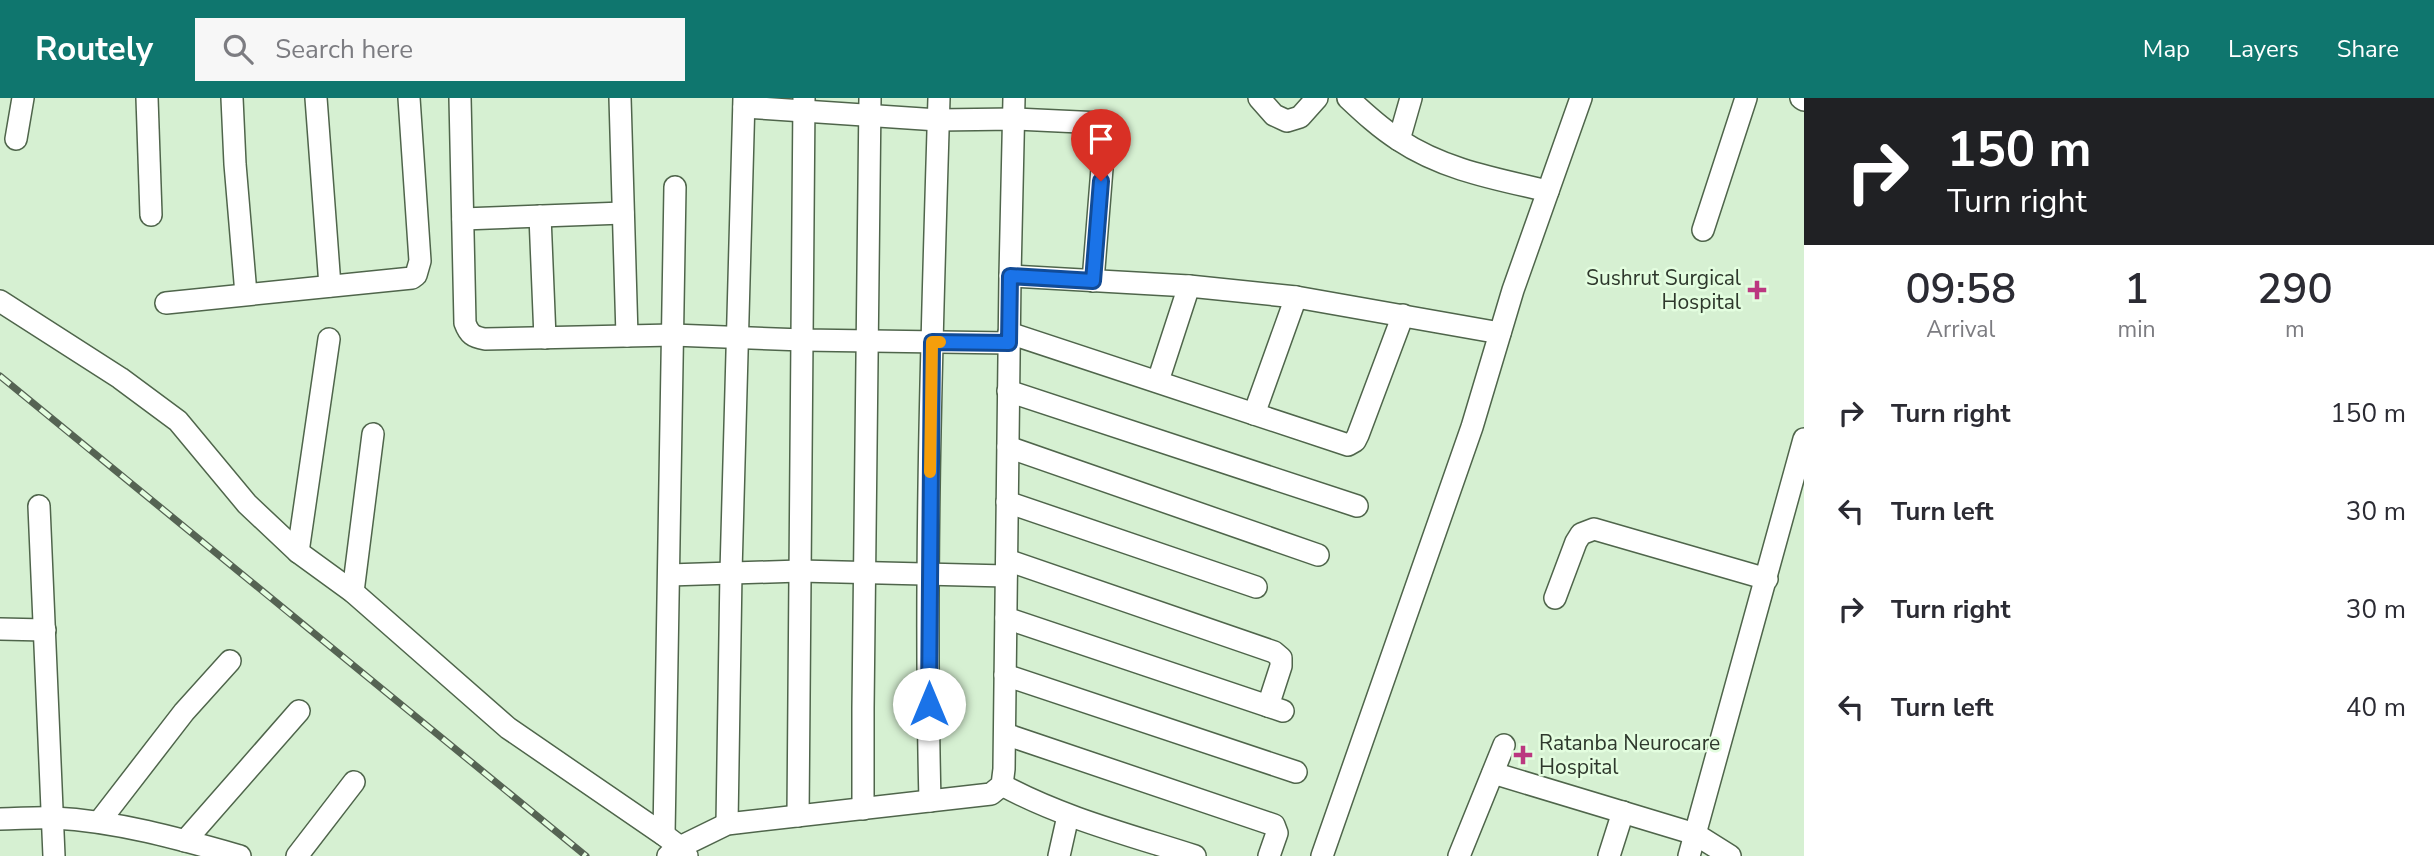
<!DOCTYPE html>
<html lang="en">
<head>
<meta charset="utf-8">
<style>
	:root { --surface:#fff; --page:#f7f7f7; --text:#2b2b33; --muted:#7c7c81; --accent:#0f766e }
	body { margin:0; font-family:"Nunito Sans",sans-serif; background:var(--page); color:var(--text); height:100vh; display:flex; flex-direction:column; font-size:26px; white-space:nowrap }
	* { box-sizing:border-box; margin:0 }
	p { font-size:23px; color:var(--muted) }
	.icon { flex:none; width:38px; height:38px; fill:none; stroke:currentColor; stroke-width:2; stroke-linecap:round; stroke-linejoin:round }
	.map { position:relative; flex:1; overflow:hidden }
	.details { display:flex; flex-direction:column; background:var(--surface); width:630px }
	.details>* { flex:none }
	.banner { background:#202124; color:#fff; overflow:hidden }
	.pin { position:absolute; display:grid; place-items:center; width:60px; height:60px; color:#fff; margin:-72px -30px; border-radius:50% 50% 50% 0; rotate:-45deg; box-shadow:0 0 7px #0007 }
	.pin .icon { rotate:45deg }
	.me { position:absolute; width:77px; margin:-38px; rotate:0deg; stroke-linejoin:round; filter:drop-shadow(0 0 5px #0008) }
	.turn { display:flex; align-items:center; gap:24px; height:147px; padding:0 28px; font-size:32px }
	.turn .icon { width:91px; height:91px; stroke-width:2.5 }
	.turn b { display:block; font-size:49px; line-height:60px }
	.eta { display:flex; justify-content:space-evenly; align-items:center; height:119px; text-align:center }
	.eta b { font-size:42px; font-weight:600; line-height:49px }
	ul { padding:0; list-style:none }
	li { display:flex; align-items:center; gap:21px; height:98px; padding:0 28px }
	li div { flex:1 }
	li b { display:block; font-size:26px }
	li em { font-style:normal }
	header { display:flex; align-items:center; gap:42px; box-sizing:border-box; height:98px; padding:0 35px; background:var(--accent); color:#fff }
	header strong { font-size:33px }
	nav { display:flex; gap:38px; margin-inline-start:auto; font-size:24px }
	.search { width:490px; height:63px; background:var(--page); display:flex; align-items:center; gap:18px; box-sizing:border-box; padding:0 24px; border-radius:0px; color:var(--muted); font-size:26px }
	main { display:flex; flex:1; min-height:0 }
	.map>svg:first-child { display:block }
</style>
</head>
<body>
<header>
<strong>Routely</strong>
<div class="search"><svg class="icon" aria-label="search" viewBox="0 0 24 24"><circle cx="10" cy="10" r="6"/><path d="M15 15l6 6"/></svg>Search here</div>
<nav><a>Map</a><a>Layers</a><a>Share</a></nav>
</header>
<main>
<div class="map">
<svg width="1804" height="758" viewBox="0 0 1804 758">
	<rect width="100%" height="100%" fill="#d6f0d2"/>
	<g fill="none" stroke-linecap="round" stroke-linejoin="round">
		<defs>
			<g id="minor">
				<polyline points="147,0 151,117"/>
				<polyline points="232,0 235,66 246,196"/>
				<polyline points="316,0 330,188"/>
				<path d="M460 0 465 225C469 236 473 239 485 241L673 237 803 242 1009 245"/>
				<polyline points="620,0 627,238"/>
				<polyline points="1259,0 1274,17 1287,23 1300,19 1317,0"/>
				<path d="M1348 0C1364 15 1380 30 1399 42 1444 72 1497 81 1548 93"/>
				<polyline points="1801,0 1804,2"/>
				<polyline points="744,9 938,22 1014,21 1101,25 1105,28 1105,33 1093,183"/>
				<polyline points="16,41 23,0"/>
				<polyline points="1399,42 1411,0"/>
				<polyline points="540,118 545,240"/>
				<polyline points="463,121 623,115"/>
				<polyline points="1703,132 1746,0"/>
				<polyline points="1010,178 1189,188 1296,199 1500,235"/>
				<polyline points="0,203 120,280 178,323 247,406 298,454 353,494 508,630 664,737 680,749 687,758"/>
				<polyline points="166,205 412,180 416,177 420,163 409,0"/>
				<polyline points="1009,235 1348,347 1355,343 1358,337 1403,217"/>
				<polyline points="1158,283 1189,188"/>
				<polyline points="1008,293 1357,408"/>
				<polyline points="1254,316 1296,199"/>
				<polyline points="1008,349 1318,457"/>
				<polyline points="1007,404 1256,489"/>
				<polyline points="39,408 54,758"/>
				<polyline points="298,454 329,241"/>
				<polyline points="1007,462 1274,554 1281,560 1281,568 1268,608"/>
				<polyline points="669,477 800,473 1006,478"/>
				<polyline points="353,494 373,336"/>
				<polyline points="1555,500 1576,444 1581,436 1594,431 1767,481"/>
				<polyline points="1006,520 1283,613"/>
				<polyline points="0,531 45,532"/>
				<polyline points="1005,577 1296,674"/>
				<polyline points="1005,636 1274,727 1277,735 1269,758"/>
				<polyline points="1493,675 1695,736 1730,758"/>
				<path d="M1002 687C1063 720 1130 737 1195 758"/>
				<path d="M930 703C924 469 932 234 939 0"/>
				<polyline points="863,711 863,610 870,0"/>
				<polyline points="798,718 804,0"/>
				<path d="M0 721C18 721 36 719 54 720 117 723 180 741 240 758"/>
				<polyline points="99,724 184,614 230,563"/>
				<polyline points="727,726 731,474 744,0"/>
				<polyline points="664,737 675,89"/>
				<polyline points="185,743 299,613"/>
				<polyline points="297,758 354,684"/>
				<polyline points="668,758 680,749 727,726 991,696 1002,687 1004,671 1010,178 1014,0"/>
				<polyline points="1059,758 1068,718"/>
				<polyline points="1322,758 1472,329 1513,192 1581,0"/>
				<polyline points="1459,758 1504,647"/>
				<polyline points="1609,758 1623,714"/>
				<polyline points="1689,758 1804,341"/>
			</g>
		</defs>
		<use href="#minor" stroke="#4f654b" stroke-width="24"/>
		<use href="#minor" stroke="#fff" stroke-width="21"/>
		<defs>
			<polyline id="rail" points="0,278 586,758"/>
		</defs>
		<use href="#rail" stroke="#556353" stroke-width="7"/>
		<use href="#rail" stroke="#e3fddf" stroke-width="4.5" stroke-dasharray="13" stroke-linecap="butt"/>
	</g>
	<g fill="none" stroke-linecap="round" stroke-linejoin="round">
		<defs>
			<polyline id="route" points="929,606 932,244 1009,245 1010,178 1093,183 1101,83"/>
		</defs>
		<use href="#route" stroke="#114b97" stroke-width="18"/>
		<use href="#route" stroke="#1a73e8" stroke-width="12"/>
		<polyline stroke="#f59e0b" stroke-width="12" points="930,374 932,244 940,244"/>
	</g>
	<g fill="#bb3880" stroke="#e3fddf" stroke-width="2.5">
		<path d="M1753.5 181.5h7v7h7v7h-7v7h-7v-7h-7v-7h7z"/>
		<path d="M1519.5 646.5h7v7h7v7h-7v7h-7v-7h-7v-7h7z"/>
	</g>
	<g text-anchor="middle" stroke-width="5" stroke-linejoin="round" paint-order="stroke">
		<g font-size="21" fill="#2e382c" stroke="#e3fddf" text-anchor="end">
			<text x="1741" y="187">Sushrut Surgical<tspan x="1741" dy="24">Hospital</tspan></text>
			<text x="1539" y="652" text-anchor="start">Ratanba Neurocare<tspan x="1539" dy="24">Hospital</tspan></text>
		</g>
	</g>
</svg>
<div class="pin" style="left:1101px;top:83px;background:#d93025"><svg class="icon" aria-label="arrive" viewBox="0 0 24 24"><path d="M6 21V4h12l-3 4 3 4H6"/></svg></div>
<svg class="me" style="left:929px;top:606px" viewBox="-20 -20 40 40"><circle r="19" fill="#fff"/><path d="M0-13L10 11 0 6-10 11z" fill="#1a73e8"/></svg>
</div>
<section class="details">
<div class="banner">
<div class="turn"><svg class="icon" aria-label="right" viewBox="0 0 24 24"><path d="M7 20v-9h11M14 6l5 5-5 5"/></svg><div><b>150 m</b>Turn right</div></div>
</div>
<div class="eta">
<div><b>09:58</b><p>Arrival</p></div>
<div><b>1</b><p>min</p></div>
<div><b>290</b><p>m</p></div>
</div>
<ul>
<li><svg class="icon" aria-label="right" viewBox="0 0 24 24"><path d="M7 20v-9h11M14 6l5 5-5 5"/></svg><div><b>Turn right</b></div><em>150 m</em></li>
<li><svg class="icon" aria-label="left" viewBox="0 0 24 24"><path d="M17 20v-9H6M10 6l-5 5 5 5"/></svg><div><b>Turn left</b></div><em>30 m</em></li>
<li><svg class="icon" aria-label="right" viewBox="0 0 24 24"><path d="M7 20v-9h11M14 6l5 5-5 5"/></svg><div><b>Turn right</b></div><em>30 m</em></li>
<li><svg class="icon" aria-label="left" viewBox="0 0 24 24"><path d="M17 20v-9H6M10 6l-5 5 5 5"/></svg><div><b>Turn left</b></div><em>40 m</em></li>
</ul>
</section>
</main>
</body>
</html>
